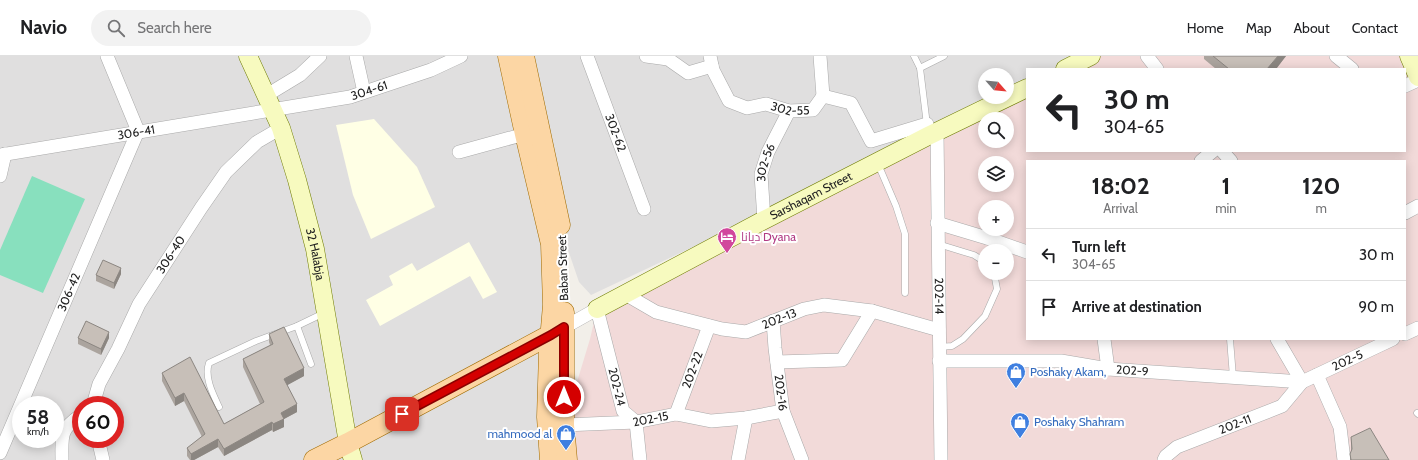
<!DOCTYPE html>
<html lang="en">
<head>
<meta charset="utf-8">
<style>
	:root { --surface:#fff; --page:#f2f2f2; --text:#202124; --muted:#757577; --line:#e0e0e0 }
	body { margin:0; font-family:Cabin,Cairo,sans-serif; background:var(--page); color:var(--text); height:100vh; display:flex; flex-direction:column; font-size:15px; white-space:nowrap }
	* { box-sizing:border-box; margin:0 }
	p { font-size:13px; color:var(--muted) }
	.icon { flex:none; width:22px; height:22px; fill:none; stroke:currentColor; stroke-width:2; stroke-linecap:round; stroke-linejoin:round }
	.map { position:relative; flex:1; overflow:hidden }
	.sheet { position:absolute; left:1026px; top:104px; width:380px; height:180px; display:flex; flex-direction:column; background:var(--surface); border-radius:0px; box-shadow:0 2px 10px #0003 }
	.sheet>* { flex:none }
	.banner { position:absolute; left:1026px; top:12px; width:380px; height:84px; border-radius:0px; box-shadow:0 2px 10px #0003; background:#fff; color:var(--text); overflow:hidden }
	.needle { width:26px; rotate:117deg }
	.buttons { position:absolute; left:978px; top:12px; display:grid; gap:8px }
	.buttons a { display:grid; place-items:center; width:36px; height:36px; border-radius:50%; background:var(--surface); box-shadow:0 2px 10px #0003; font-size:20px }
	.speed { position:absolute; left:12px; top:340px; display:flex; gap:8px; font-size:20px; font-weight:700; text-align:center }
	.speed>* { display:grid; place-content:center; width:52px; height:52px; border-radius:50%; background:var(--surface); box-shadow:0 2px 10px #0003; line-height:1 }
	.speed small { font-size:10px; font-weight:400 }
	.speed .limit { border:6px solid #d22; background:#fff; color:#111 }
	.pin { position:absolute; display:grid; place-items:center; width:34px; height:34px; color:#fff; margin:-17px; border-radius:8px; box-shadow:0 2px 6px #0006 }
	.me { position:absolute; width:44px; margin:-22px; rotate:0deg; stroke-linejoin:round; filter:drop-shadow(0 0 3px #0008) }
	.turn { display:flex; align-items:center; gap:14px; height:84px; padding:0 12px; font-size:18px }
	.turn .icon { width:52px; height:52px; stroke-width:2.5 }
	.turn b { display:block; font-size:28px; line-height:34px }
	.eta { display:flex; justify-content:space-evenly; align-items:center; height:68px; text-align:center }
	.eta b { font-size:24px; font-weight:700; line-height:28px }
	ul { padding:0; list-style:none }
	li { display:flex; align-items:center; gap:12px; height:52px; padding:0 12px; border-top:1px solid var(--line) }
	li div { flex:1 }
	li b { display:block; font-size:15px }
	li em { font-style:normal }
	header { display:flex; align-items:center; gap:24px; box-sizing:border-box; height:56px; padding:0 20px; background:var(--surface); border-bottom:1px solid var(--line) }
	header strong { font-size:19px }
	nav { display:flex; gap:22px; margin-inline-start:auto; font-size:14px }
	.search { width:280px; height:36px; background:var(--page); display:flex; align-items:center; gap:10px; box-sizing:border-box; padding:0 14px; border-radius:22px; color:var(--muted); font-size:15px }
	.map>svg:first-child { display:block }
</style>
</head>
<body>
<header>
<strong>Navio</strong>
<div class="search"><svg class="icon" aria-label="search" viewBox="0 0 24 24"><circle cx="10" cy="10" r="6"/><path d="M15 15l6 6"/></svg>Search here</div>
<nav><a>Home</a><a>Map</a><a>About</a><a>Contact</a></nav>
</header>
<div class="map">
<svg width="1418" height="404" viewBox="0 0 1418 404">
	<rect width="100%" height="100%" fill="#f2efe9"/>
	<g fill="#e0dfdf" fill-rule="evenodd">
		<path d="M0 0H508L548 187 550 404H0ZM21 349H55V383H21ZM81 349H115V383H81Z"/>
		<path d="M525 0H1091L1065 13H1027V32L937 76 591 239 579 226 565 185ZM985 19H1007V41H985Z"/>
	</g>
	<path fill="#f2dad9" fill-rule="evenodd" d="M1091 0H1418V404H567L564 369 590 283 597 253 1027 32V95H1405V13H1065ZM985 63H1007V85H985ZM1027 105H1405V283H1027ZM985 107H1007V129H985ZM985 151H1007V173H985ZM985 195H1007V217H985Z"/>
	<g fill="#ffffe5">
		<polygon points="374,63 417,111 435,151 371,183 353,139 336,69"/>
		<polygon points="469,186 497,236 483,243 470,220 380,270 366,244 393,229 389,220 412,207 417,215"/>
	</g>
	<polygon fill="#88e0be" points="32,120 85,143 43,237 0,219 0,194"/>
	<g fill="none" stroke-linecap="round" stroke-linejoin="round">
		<defs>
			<g id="lane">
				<polyline points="914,0 920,12 927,69"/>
				<polyline points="920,12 944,0"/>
				<polyline points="878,108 896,150 905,178 905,237"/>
				<polyline points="938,188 974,199 985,206"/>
				<polyline points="297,270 311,308"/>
				<polyline points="1230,283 1233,321"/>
				<polyline points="939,291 952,290 963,283 985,260 997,233 994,217"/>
				<path d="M219 351C213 338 204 321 209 307L256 285 297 270 324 257"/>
				<polyline points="1417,357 1418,358"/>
			</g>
			<g id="street">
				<polyline points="356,0 364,36"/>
				<path id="s1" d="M587 0 644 153"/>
				<polyline points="646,0 668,3 688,17 712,10"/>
				<path id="s2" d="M710 0 713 14 729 45 747 52 766 48 789 55 813 54 823 40"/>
				<polyline points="820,0 823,40"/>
				<polyline points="1147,0 1157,13"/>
				<polyline points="1336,0 1352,13"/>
				<polyline points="1405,30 1418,24"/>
				<polyline points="267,39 300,19 320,0"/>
				<polyline points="823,40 851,47 871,85 927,68"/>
				<path id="s3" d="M937 76 941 404"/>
				<polyline points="1222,95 1231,105"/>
				<polyline points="459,96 525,78"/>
				<path id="s4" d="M0 99 350 41 431 14 461 0"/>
				<polyline points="1201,105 1213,95"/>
				<polyline points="0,120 5,98"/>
				<polyline points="1405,157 1418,150"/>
				<path id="s5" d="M764 164 761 118 768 96 789 55"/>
				<polyline points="937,167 987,182 1027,196"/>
				<path id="s6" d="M625 238 656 256 722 273 746 276 804 253 824 249 872 255 939 274"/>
				<path id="s7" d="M773 265 775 292 783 355 802 404"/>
				<path id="s8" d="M565 271 597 253 623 355 636 366 640 404"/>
				<polyline points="1405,278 1418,272"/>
				<polyline points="1104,283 1108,313"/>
				<polyline points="1277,283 1302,326"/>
				<path id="s9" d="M939 305H1061L1108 313 1302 326"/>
				<polyline points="777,306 842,304 872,255"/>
				<polyline points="1317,319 1340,371 1344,404"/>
				<path id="s10" d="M93 349 99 328 118 293 139 248 201 152 226 116 257 86 281 72"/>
				<path id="s11" d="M676 358 709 270"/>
				<path id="s12" d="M564 369 636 366 676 358 711 365 746 362 783 355"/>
				<polyline points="98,383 103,404"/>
				<path id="s13" d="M0 397 138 75 107 0"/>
				<path d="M62 404C62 380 59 374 81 359"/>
				<polyline points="738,404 746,362"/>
				<path id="s14" d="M1164 404 1166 400 1177 391 1282 350 1302 326 1393 283"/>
			</g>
			<g id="secondary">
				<path id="s15" d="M248 0 281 72 297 124 315 193 348 387 353 404"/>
				<polyline points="1409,0 1418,21"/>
				<polyline points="1065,13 1091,0"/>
				<path id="s16" d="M597 253 764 164 928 80 1027 32"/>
			</g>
			<g id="primary">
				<polyline points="508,0 525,78 551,188 553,249 549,296 547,361 550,404"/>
				<polyline points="524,0 560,169"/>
				<polyline points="564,256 564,369 567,404"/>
				<polyline points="314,404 348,387 559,274"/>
			</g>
		</defs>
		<use href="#lane" stroke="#a9a9a9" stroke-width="7"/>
		<use href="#street" stroke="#a9a9a9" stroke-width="14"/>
		<use href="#secondary" stroke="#707d05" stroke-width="19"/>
		<use href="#primary" stroke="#a06b00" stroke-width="21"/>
		<use href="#lane" stroke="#fff" stroke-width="6"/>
		<use href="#street" stroke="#fff" stroke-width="13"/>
		<use href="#secondary" stroke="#f7fabf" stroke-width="18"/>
		<use href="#primary" stroke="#fcd6a4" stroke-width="20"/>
	</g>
	<g fill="#aba49e">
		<polygon points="1204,0 1286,0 1276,13 1216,13 1204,3"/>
		<polygon points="121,218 114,233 96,225 96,219"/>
		<polygon points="269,278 304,320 287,329 297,356 284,363 284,371 273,376 272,374 224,400 218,391 194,404 190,404 187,400 187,392 202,381 184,345 175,350 162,325 162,317 224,368 260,348 243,311 243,303 270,289 269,286"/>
		<polygon points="78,282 109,282 101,299 78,288"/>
		<polygon points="1351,381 1389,404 1350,404 1350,398 1351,396"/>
	</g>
	<g fill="#8b8681">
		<polygon points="1278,0 1286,0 1276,13 1267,13"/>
		<polygon points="121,212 121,218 114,233 114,227"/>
		<polygon points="109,276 109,282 101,299 101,293"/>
		<polygon points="304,312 304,320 284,331 284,323"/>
		<polygon points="184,337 184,345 175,350 175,342"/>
		<polygon points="297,348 297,356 284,363 284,371 273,376 273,368 281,357"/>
		<polygon points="272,366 272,374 224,400 224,393"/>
		<polygon points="218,383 218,391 194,404 191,404 191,398"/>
	</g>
	<g fill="#c7bfb8" stroke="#8b8681">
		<polygon points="1213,0 1278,0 1267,13 1229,13"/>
		<polygon points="103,204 121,212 114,227 96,219"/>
		<polygon points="86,265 109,276 101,293 78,282"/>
		<polygon points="284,271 304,312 284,323 297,348 281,357 284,363 273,368 272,366 224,393 218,383 191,398 187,392 205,378 184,337 175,342 162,317 190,301 224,368 264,346 243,303 273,288 269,278"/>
		<polygon points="1370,372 1389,404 1351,404 1350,398 1352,393 1351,381"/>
	</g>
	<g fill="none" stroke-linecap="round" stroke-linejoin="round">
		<defs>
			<polyline id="route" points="402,358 551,279 564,271 564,341"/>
		</defs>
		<use href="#route" stroke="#8a0000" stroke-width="10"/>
		<use href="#route" stroke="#d40000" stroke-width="7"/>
	</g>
	<defs>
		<symbol id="hotel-pin" viewBox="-11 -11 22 30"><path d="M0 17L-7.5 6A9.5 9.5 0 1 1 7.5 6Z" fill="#d1479c" stroke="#fff"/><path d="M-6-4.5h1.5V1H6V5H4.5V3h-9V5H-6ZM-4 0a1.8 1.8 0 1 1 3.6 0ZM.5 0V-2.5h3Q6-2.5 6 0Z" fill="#fff"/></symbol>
		<symbol id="shop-pin" viewBox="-11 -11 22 30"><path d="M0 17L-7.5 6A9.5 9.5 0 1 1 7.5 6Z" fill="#3f7fe0" stroke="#fff"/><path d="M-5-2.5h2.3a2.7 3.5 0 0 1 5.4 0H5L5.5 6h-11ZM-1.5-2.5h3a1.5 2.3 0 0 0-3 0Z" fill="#fff"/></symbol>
	</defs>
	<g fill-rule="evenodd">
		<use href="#hotel-pin" x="716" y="170" width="22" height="30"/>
		<use href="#shop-pin" x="1005" y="305" width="22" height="30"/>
		<use href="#shop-pin" x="1009" y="355" width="22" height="30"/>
		<use href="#shop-pin" x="555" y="367" width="22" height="30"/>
	</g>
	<g text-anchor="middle" stroke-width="4" stroke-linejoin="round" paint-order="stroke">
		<g font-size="12" fill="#222" stroke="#fff">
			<text dy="4" stroke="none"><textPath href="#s4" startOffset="375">304-61</textPath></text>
			<text dy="4" stroke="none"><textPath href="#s2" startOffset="113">302-55</textPath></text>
			<text dy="4" stroke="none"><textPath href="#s4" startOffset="138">306-41</textPath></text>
			<text dy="4" stroke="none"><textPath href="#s1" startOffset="82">302-62</textPath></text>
			<text dy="4" stroke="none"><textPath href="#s5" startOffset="58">302-56</textPath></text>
			<text dy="4" stroke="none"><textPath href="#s16" startOffset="242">Sarshaqam Street</textPath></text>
			<text dy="4" stroke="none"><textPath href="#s15" startOffset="210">32 Halabja</textPath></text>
			<text dy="4" stroke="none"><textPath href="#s10" startOffset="170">306-40</textPath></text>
			<text transform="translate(563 212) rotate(-92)" y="4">Baban Street</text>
			<text dy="4" stroke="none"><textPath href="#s13" startOffset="175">306-42</textPath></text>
			<text dy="4" stroke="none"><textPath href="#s3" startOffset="164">202-14</textPath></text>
			<text dy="4" stroke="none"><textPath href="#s6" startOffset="164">202-13</textPath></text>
			<text dy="4" stroke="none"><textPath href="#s14" startOffset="213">202-5</textPath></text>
			<text dy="4" stroke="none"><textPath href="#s11" startOffset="47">202-22</textPath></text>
			<text dy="4" stroke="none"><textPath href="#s9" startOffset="194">202-9</textPath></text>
			<text dy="4" stroke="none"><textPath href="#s8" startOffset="117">202-24</textPath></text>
			<text dy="4" stroke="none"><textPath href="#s7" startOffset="72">202-16</textPath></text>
			<text dy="4" stroke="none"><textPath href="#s12" startOffset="87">202-15</textPath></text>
			<text dy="4" stroke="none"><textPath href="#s14" startOffset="81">202-11</textPath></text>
		</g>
		<g font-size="12" fill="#b23c85" stroke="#fff" text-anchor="start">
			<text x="741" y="185">دیانا Dyana</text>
		</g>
		<g font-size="12" fill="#366cbe" stroke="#fff" text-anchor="start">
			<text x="1030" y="320">Poshaky Akam,</text>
			<text x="1034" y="370">Poshaky Shahram</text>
			<text x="552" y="382" text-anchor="end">mahmood al</text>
		</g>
	</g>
</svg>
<div class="buttons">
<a><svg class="needle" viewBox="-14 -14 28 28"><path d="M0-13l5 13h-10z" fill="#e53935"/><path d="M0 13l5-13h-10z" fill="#757577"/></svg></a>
<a><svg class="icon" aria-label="search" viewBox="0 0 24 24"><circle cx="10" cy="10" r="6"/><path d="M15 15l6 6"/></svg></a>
<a><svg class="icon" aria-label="layers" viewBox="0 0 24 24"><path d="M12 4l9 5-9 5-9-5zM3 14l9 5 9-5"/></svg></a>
<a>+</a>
<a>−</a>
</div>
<div class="speed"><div>58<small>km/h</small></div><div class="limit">60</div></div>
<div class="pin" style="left:402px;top:358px;background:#d93025"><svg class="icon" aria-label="arrive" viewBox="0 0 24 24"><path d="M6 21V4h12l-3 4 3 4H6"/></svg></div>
<svg class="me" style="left:564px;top:341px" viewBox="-20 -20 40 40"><circle r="17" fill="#d40000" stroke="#fff" stroke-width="3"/><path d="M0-11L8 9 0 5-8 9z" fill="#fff"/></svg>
<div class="banner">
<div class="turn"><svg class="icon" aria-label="left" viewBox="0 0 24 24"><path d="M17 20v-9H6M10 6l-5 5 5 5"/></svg><div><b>30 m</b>304-65</div></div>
</div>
<section class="sheet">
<div class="eta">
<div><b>18:02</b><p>Arrival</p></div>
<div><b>1</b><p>min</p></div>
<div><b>120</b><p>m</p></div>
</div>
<ul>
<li><svg class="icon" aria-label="left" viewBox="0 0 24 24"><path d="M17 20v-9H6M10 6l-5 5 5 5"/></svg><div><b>Turn left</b><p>304-65</p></div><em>30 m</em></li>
<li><svg class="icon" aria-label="arrive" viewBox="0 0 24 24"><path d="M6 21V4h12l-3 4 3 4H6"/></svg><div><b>Arrive at destination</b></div><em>90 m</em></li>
</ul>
</section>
</div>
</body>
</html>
